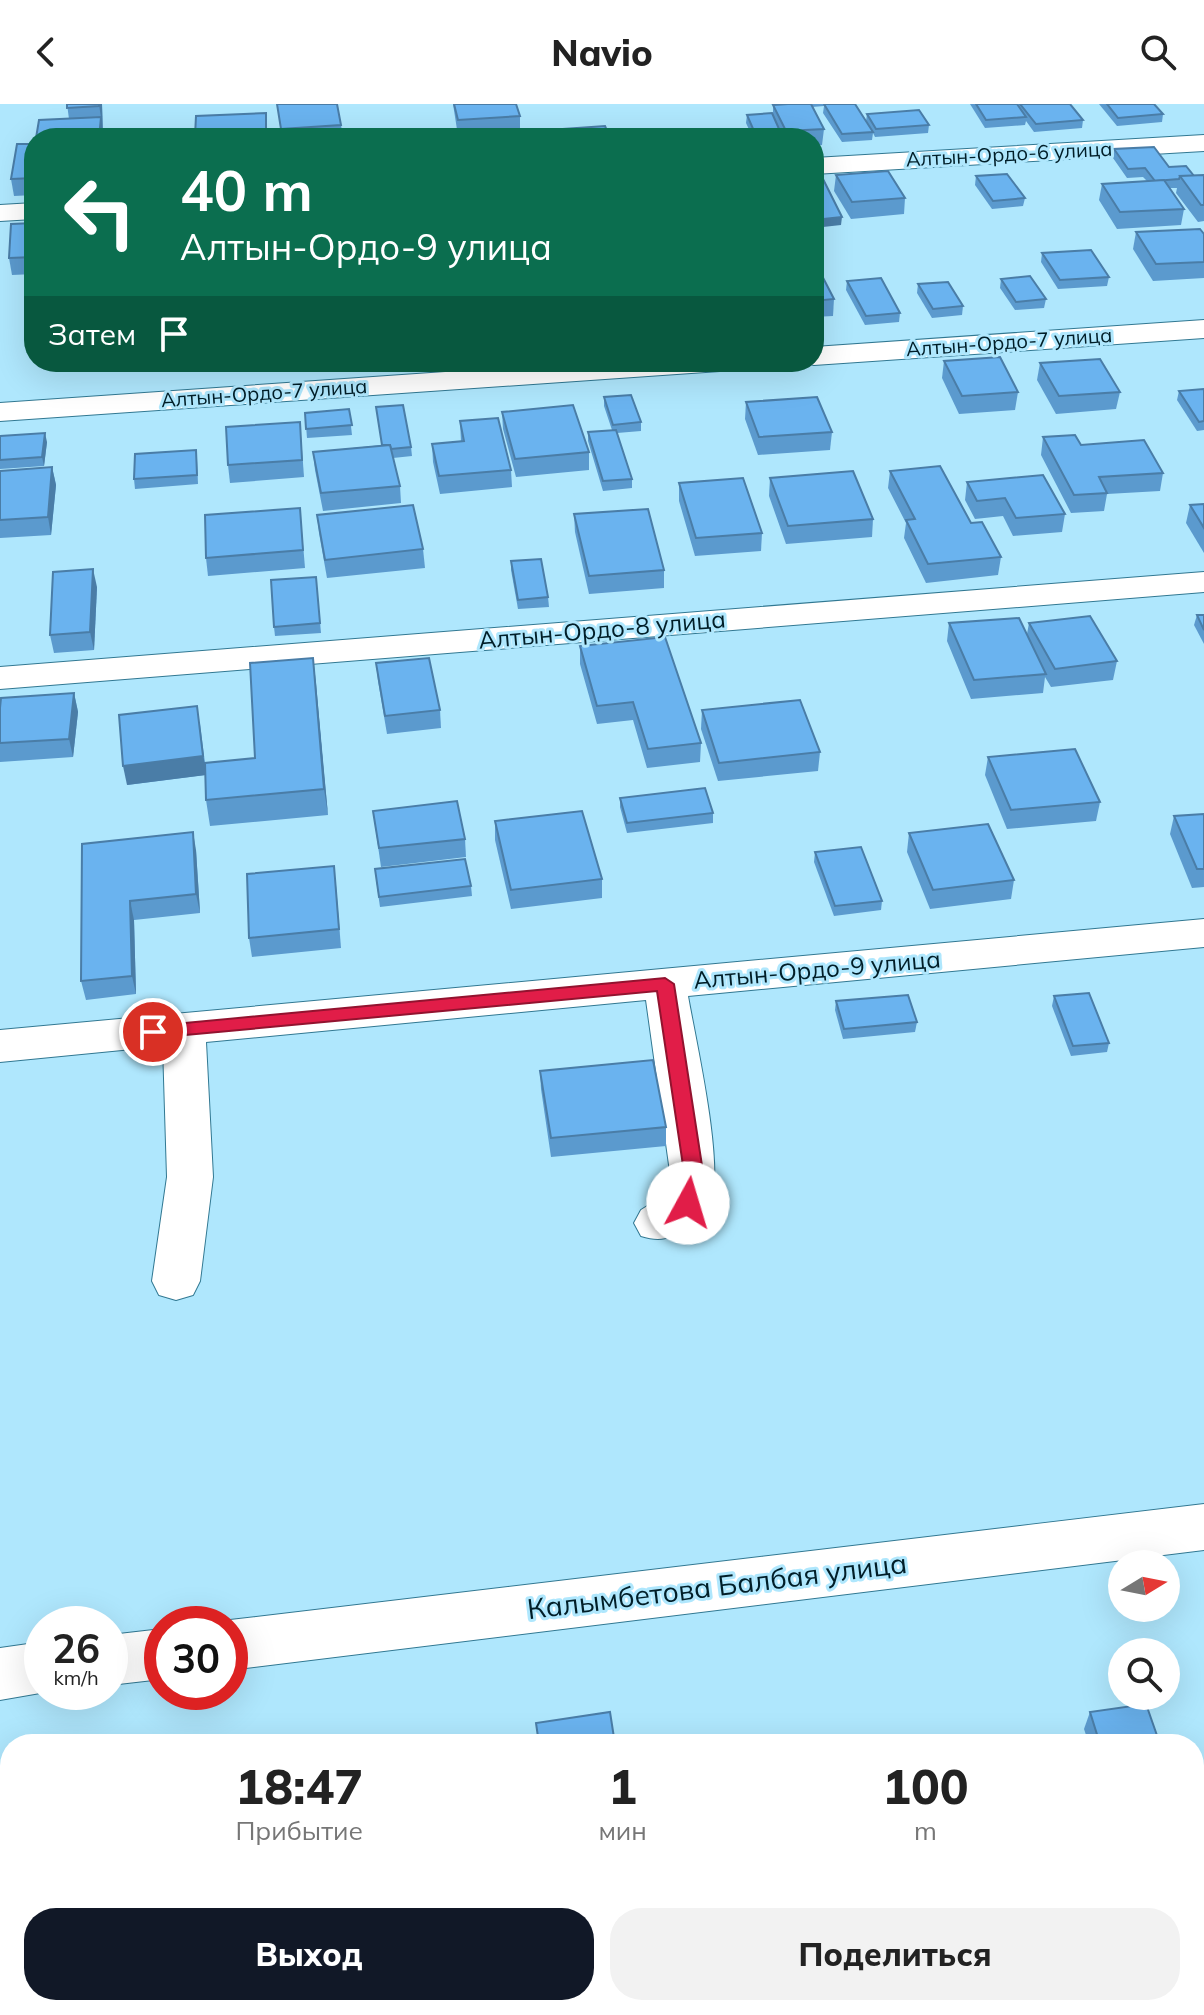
<!DOCTYPE html>
<html lang="ru">
<head>
<meta charset="utf-8">
<style>
	:root { --surface:#fff; --page:#f2f2f2; --text:#222; --muted:#767676; --accent:#111827 }
	body { margin:0; font-family:Mulish,sans-serif; background:var(--page); color:var(--text); height:100vh; display:flex; flex-direction:column; font-size:30px; white-space:nowrap }
	* { box-sizing:border-box; margin:0 }
	p { font-size:26px; color:var(--muted) }
	.icon { flex:none; width:44px; height:44px; fill:none; stroke:currentColor; stroke-width:2; stroke-linecap:round; stroke-linejoin:round }
	.map { position:relative; flex:1; overflow:hidden }
	.sheet { position:absolute; left:0px; top:1630px; width:1204px; height:282px; display:flex; flex-direction:column; background:var(--surface); border-radius:32px 32px 0 0; box-shadow:0 8px 32px #0002 }
	.sheet>* { flex:none }
	.hud { position:absolute; left:24px; top:24px; width:800px; height:244px; border-radius:32px; box-shadow:0 8px 32px #0002; background:#0b6e4f; color:#fff; overflow:hidden }
	.needle { width:52px; rotate:80deg }
	.tools { position:absolute; left:1108px; top:1446px; display:grid; gap:16px }
	.tools a { display:grid; place-items:center; width:72px; height:72px; border-radius:50%; background:var(--surface); box-shadow:0 8px 32px #0002; font-size:40px }
	.speed { position:absolute; left:24px; top:1502px; display:flex; gap:16px; font-size:40px; font-weight:700; text-align:center }
	.speed>* { display:grid; place-content:center; width:104px; height:104px; border-radius:50%; background:var(--surface); box-shadow:0 8px 32px #0002; line-height:1 }
	.speed small { font-size:20px; font-weight:400 }
	.speed .limit { border:12px solid #d22; background:#fff; color:#111 }
	.pin { position:absolute; display:grid; place-items:center; width:68px; height:68px; color:#fff; margin:-34px; border:4px solid #fff; border-radius:50%; box-shadow:0 2px 8px #0007 }
	.me { position:absolute; width:88px; margin:-44px; rotate:6deg; stroke-linejoin:round; filter:drop-shadow(0 0 6px #0008) }
	.turn { display:flex; align-items:center; gap:28px; height:168px; padding:0 24px; font-size:36px }
	.turn .icon { width:104px; height:104px; stroke-width:2.5 }
	.turn b { display:block; font-size:56px; line-height:68px }
	.then { display:flex; align-items:center; height:76px; padding:0 24px; background:#0003; gap:16px; font-size:30px }
	.eta { display:flex; justify-content:space-evenly; align-items:center; height:136px; text-align:center }
	.eta b { font-size:48px; font-weight:800; line-height:56px }
	.primary-button { display:flex; gap:16px; margin-top:auto; padding:16px 24px }
	.primary-button a { flex:1; height:92px; border-radius:32px; background:var(--accent); color:#fff; font-size:32px; font-weight:800; line-height:92px; text-align:center }
	.primary-button a+a { background:var(--page); color:var(--text) }
	header { display:flex; justify-content:space-between; align-items:center; height:104px; padding:0 24px; background:var(--surface); font-size:36px; font-weight:800 }
	.map>svg:first-child { display:block }
</style>
</head>
<body>
<header><svg class="icon" aria-label="back" viewBox="0 0 24 24"><path d="M15 5l-7 7 7 7"/></svg>Navio<svg class="icon" aria-label="search" viewBox="0 0 24 24"><circle cx="10" cy="10" r="6"/><path d="M15 15l6 6"/></svg></header>
<div class="map">
<svg width="1204" height="1911" viewBox="0 0 1204 1911">
	<rect width="100%" height="100%" fill="#afe7fd"/>
	<g fill="none" stroke-linecap="round" stroke-linejoin="round">
		<defs>
			<g id="street">
				<polygon points="1204,31 1204,47 814,70 814,54"/>
				<polygon points="34,99 34,115 0,117 0,101"/>
				<polygon points="1204,216 1204,234 814,261 803,258 814,258 814,243"/>
				<polygon points="588,258 735,258 731,264 720,267 0,317 0,299"/>
				<polygon points="1204,468 1204,488 0,585 0,563"/>
				<path d="M1204 815V843L688 892C696 938 724 1059 711 1099 707 1111 697 1117 686 1124 670 1135 660 1138 641 1132L634 1119 641 1106 666 1090 670 1068 646 896 206 938 213 1073 200 1177 193 1191 176 1196 159 1191 152 1177 167 1073 163 942 0 958V926Z"/>
				<polygon points="1204,1400 1204,1446 230,1566 230,1520 219,1520 230,1516"/>
				<polygon points="162,1525 162,1575 110,1581 110,1531"/>
				<polygon points="42,1538 42,1588 46,1588 0,1596 0,1544"/>
			</g>
		</defs>
		<use href="#street" stroke="#317892" stroke-width="2"/>
		<use href="#street" fill="#fff" fill-rule="evenodd"/>
	</g>
	<g fill="#5b9ace">
		<polygon points="67,0 102,0 103,34 36,34 69,15"/>
		<polygon points="277,0 341,21 343,34 282,34"/>
		<polygon points="453,0 516,0 520,12 520,28 458,32"/>
		<polygon points="779,0 855,0 866,17 867,10 929,21 928,29 875,33 873,29 872,36 842,38 823,9 824,2 812,3 824,25 822,41 814,42 814,34 753,34 746,19 747,11 773,11 773,1"/>
		<polygon points="970,0 1017,0 1018,1 1018,0 1070,0 1083,16 1082,24 1034,28 1026,17 1025,21 985,24"/>
		<polygon points="1099,0 1154,0 1163,10 1162,18 1117,22"/>
		<polygon points="196,12 268,25 268,34 195,34"/>
		<polygon points="34,40 34,91 14,92 11,75"/>
		<polygon points="1114,45 1194,72 1204,71 1204,117 1198,118 1176,89 1177,84 1170,84 1184,105 1181,121 1117,125 1099,96 1102,80 1147,77 1143,73 1127,74 1113,54"/>
		<polygon points="836,71 905,94 904,110 851,115 834,87"/>
		<polygon points="976,72 1025,94 1023,102 992,105 975,81"/>
		<polygon points="34,119 34,170 12,171 9,154"/>
		<polygon points="1136,128 1204,130 1204,174 1153,177 1133,145"/>
		<polygon points="1042,149 1109,173 1107,182 1058,185 1041,158"/>
		<polygon points="814,165 834,195 833,212 814,213"/>
		<polygon points="1001,175 1046,195 1044,204 1015,206 1000,184"/>
		<polygon points="847,177 900,209 899,218 865,221 846,186"/>
		<polygon points="918,180 963,202 962,211 932,214 917,189"/>
		<polygon points="944,257 1018,288 1015,306 959,310 942,274"/>
		<polygon points="91,258 169,258 168,264 92,268"/>
		<polygon points="197,258 234,258 234,264 198,267"/>
		<polygon points="1040,259 1120,288 1116,305 1056,310 1037,276"/>
		<polygon points="1204,285 1204,326 1197,327 1177,296 1179,287"/>
		<polygon points="604,293 641,318 641,327 617,329 632,375 632,384 603,387 588,337 588,328 612,326 604,302"/>
		<polygon points="746,298 832,328 830,346 758,351 745,315"/>
		<polygon points="376,303 411,343 412,352 393,354 400,382 401,399 323,407 315,366 313,348 382,341"/>
		<polygon points="349,305 352,331 307,334 305,309"/>
		<polygon points="502,308 589,348 589,366 516,373 503,325"/>
		<polygon points="460,317 511,366 512,383 440,390 433,358 432,340 461,338"/>
		<polygon points="300,318 304,373 230,379 228,361"/>
		<polygon points="0,332 47,338 44,362 0,365"/>
		<polygon points="1043,333 1081,341 1163,369 1160,387 1107,390 1104,407 1071,409 1041,351"/>
		<polygon points="197,355 198,380 135,385 134,375"/>
		<polygon points="52,363 56,381 51,431 0,434 0,367"/>
		<polygon points="890,367 971,419 1001,453 998,471 926,479 904,434 906,419 888,384"/>
		<polygon points="770,374 873,415 872,433 786,440 769,392"/>
		<polygon points="967,378 1065,410 1062,428 1013,432 1003,412 975,415 965,396"/>
		<polygon points="679,379 762,429 761,447 695,452 679,397"/>
		<polygon points="1204,400 1204,449 1186,419 1190,401"/>
		<polygon points="300,404 305,464 208,472 206,454"/>
		<polygon points="574,410 664,466 664,484 589,490 575,428"/>
		<polygon points="317,411 423,445 425,464 327,474 319,429"/>
		<polygon points="511,457 548,493 549,503 518,505 511,466"/>
		<polygon points="316,473 321,529 275,532 274,523"/>
		<polygon points="97,483 94,546 54,549 50,531"/>
		<polygon points="1197,511 1204,511 1204,540 1194,521"/>
		<polygon points="949,519 1027,530 1029,519 1117,557 1113,576 1051,583 1045,573 1043,589 971,595 947,537"/>
		<polygon points="580,542 701,639 700,658 647,664 633,616 597,620 580,560"/>
		<polygon points="313,554 328,711 210,722 206,696 205,671 127,681 200,620 205,659 255,654"/>
		<polygon points="376,559 440,606 441,624 387,630 378,577"/>
		<polygon points="74,589 78,608 73,653 0,658 0,604"/>
		<polygon points="702,606 820,648 818,667 718,677 701,625"/>
		<polygon points="988,653 1100,698 1096,717 1007,725 985,671"/>
		<polygon points="620,694 713,709 713,719 627,729 620,703"/>
		<polygon points="373,707 465,735 466,753 381,763"/>
		<polygon points="1204,710 1204,783 1192,784 1170,730 1174,712"/>
		<polygon points="495,717 602,775 602,794 511,805 495,736"/>
		<polygon points="909,729 1014,776 1011,795 930,805 907,748"/>
		<polygon points="82,740 196,746 200,809 134,816 136,890 86,896 81,877"/>
		<polygon points="815,748 882,797 881,806 834,812 814,758"/>
		<polygon points="376,775 471,782 472,792 380,803"/>
		<polygon points="336,781 341,844 252,853 249,834"/>
		<polygon points="1054,892 1109,939 1107,948 1071,952 1052,902"/>
		<polygon points="836,897 917,918 915,928 843,935 835,906"/>
		<polygon points="540,967 666,1023 666,1042 551,1053 541,985"/>
		<polygon points="1090,1608 1160,1640 1089,1640 1084,1625"/>
	</g>
	<g fill="#4a7da7">
		<polygon points="99,0 102,0 103,34 99,34 101,14"/>
		<polygon points="842,113 841,121 814,124 814,116"/>
		<polygon points="45,329 47,338 44,362 42,353"/>
		<polygon points="52,363 56,381 51,431 48,413"/>
		<polygon points="93,465 97,483 94,546 90,528"/>
		<polygon points="313,554 316,579 328,711 324,685"/>
		<polygon points="74,589 78,608 73,653 69,635"/>
		<polygon points="197,602 206,671 127,681 123,662"/>
		<polygon points="193,728 196,746 200,809 196,790"/>
		<polygon points="130,797 134,816 136,890 132,872"/>
	</g>
	<g fill="#6ab3ef" stroke="#4a7da7" stroke-width="2">
		<polygon points="67,0 99,0 99,2 67,4"/>
		<polygon points="277,0 337,0 341,21 281,25"/>
		<polygon points="454,0 516,0 520,12 458,16"/>
		<polygon points="788,0 811,0 824,25 786,27 773,1"/>
		<polygon points="824,0 855,0 873,28 842,30"/>
		<polygon points="976,0 1017,0 1026,13 986,16"/>
		<polygon points="1020,0 1070,0 1083,16 1036,20"/>
		<polygon points="1107,0 1154,0 1163,10 1118,14"/>
		<polygon points="919,6 929,21 876,25 867,10"/>
		<polygon points="266,9 266,29 195,32 196,12"/>
		<polygon points="772,9 783,34 757,34 747,11"/>
		<polygon points="101,13 99,34 36,34 39,16"/>
		<polygon points="605,22 610,34 568,34 564,25"/>
		<polygon points="441,27 443,34 396,34 395,31"/>
		<polygon points="17,40 34,40 34,74 11,75"/>
		<polygon points="1154,43 1169,63 1186,62 1194,72 1180,72 1179,75 1155,77 1145,64 1128,65 1114,45"/>
		<polygon points="814,61 816,61 842,113 814,116"/>
		<polygon points="888,67 905,94 852,98 836,71"/>
		<polygon points="1007,70 1025,94 993,97 976,72"/>
		<polygon points="1204,71 1204,101 1201,101 1180,72"/>
		<polygon points="1164,76 1184,105 1120,108 1102,80"/>
		<polygon points="34,119 34,153 9,154 11,120"/>
		<polygon points="1200,125 1204,130 1204,158 1156,160 1136,128"/>
		<polygon points="1091,146 1109,173 1060,176 1042,149"/>
		<polygon points="818,164 834,195 814,197 814,165"/>
		<polygon points="1030,172 1046,195 1016,198 1001,175"/>
		<polygon points="881,174 900,209 866,212 847,177"/>
		<polygon points="948,178 963,202 933,205 918,180"/>
		<polygon points="1000,253 1018,288 962,292 944,257"/>
		<polygon points="1100,255 1120,288 1059,292 1040,259"/>
		<polygon points="1204,285 1204,317 1199,318 1179,287"/>
		<polygon points="631,291 641,318 613,321 604,293"/>
		<polygon points="817,293 832,328 759,333 746,298"/>
		<polygon points="403,301 411,343 391,345 390,341 382,341 376,303"/>
		<polygon points="573,301 589,348 515,355 502,308"/>
		<polygon points="349,305 352,321 306,325 305,309"/>
		<polygon points="498,314 511,366 439,372 432,340 464,337 460,317"/>
		<polygon points="300,318 302,356 228,361 226,323"/>
		<polygon points="616,326 632,375 603,377 588,328"/>
		<polygon points="45,329 42,353 0,356 0,332"/>
		<polygon points="1075,331 1081,341 1144,336 1163,369 1099,373 1107,389 1074,391 1043,333"/>
		<polygon points="390,341 400,382 321,389 313,348"/>
		<polygon points="196,346 197,371 134,375 135,350"/>
		<polygon points="940,362 971,419 982,418 1001,453 928,460 906,416 915,415 890,367"/>
		<polygon points="52,363 48,413 0,416 0,367"/>
		<polygon points="853,367 873,415 788,422 770,374"/>
		<polygon points="1043,371 1065,410 1016,414 1005,394 977,397 967,378"/>
		<polygon points="743,374 762,429 696,434 679,379"/>
		<polygon points="1204,400 1204,424 1190,401"/>
		<polygon points="413,401 423,445 325,456 317,411"/>
		<polygon points="300,404 303,446 206,454 205,411"/>
		<polygon points="648,405 664,466 589,472 574,410"/>
		<polygon points="541,455 548,493 518,496 511,457"/>
		<polygon points="93,465 90,528 50,531 53,468"/>
		<polygon points="316,473 320,519 274,523 271,476"/>
		<polygon points="1197,511 1204,511 1204,526"/>
		<polygon points="1090,512 1117,557 1055,565 1029,519"/>
		<polygon points="1019,514 1046,570 974,576 949,519"/>
		<polygon points="665,533 701,639 648,645 633,598 597,602 580,542"/>
		<polygon points="313,554 324,685 206,696 205,659 255,654 250,559"/>
		<polygon points="429,554 440,606 385,612 376,559"/>
		<polygon points="74,589 69,635 0,639 0,604 1,594"/>
		<polygon points="800,596 820,648 719,659 702,606"/>
		<polygon points="197,602 203,652 123,662 119,611"/>
		<polygon points="1075,645 1100,698 1011,706 988,653"/>
		<polygon points="705,684 713,709 627,719 620,694"/>
		<polygon points="457,697 465,735 379,744 373,707"/>
		<polygon points="582,707 602,775 511,786 495,717"/>
		<polygon points="1204,710 1204,765 1197,765 1174,712"/>
		<polygon points="988,720 1014,776 933,786 909,729"/>
		<polygon points="193,728 196,790 130,797 132,872 81,877 82,740"/>
		<polygon points="861,743 882,797 835,802 815,748"/>
		<polygon points="465,755 471,782 379,793 375,765"/>
		<polygon points="334,762 339,825 249,834 247,770"/>
		<polygon points="1089,889 1109,939 1073,942 1054,892"/>
		<polygon points="908,891 917,918 844,925 836,897"/>
		<polygon points="653,956 666,1023 551,1034 540,967"/>
		<polygon points="1146,1600 1160,1640 1100,1640 1090,1608"/>
		<polygon points="610,1608 615,1640 539,1640 536,1619"/>
	</g>
	<polygon fill="#e11d48" stroke="#92132f" stroke-width="2" points="665,874 674,880 703,1068 695,1104 681,1104 678,1099 684,1068 657,887 153,934 144,928 153,922"/>
	<g text-anchor="middle" stroke-width="6" stroke-linejoin="round" paint-order="stroke">
		<g font-size="20" fill="#011e28" stroke="#afe7fd">
			<text transform="translate(1009 50) rotate(-3)" y="7">Алтын-Ордо-6 улица</text>
			<text transform="translate(1009 238) rotate(-4)" y="7">Алтын-Ордо-7 улица</text>
			<text transform="translate(264 289) rotate(-4)" y="7">Алтын-Ордо-7 улица</text>
		</g>
		<g font-size="24" fill="#011e28" stroke="#afe7fd">
			<text transform="translate(602 526) rotate(-5)" y="8">Алтын-Ордо-8 улица</text>
			<text transform="translate(817 866) rotate(-5)" y="8">Алтын-Ордо-9 улица</text>
		</g>
		<g font-size="28" fill="#011e28" stroke="#afe7fd">
			<text transform="translate(717 1482) rotate(-7)" y="10">Калымбетова Балбая улица</text>
		</g>
	</g>
</svg>
<div class="tools">
<a><svg class="needle" viewBox="-14 -14 28 28"><path d="M0-13l5 13h-10z" fill="#e53935"/><path d="M0 13l5-13h-10z" fill="#767676"/></svg></a>
<a><svg class="icon" aria-label="search" viewBox="0 0 24 24"><circle cx="10" cy="10" r="6"/><path d="M15 15l6 6"/></svg></a>
</div>
<div class="speed"><div>26<small>km/h</small></div><div class="limit">30</div></div>
<div class="pin" style="left:153px;top:928px;background:#d93025"><svg class="icon" aria-label="arrive" viewBox="0 0 24 24"><path d="M6 21V4h12l-3 4 3 4H6"/></svg></div>
<svg class="me" style="left:688px;top:1099px" viewBox="-20 -20 40 40"><circle r="19" fill="#fff"/><path d="M0-13L10 11 0 6-10 11z" fill="#e11d48"/></svg>
<div class="hud">
<div class="turn"><svg class="icon" aria-label="left" viewBox="0 0 24 24"><path d="M17 20v-9H6M10 6l-5 5 5 5"/></svg><div><b>40 m</b>Алтын-Ордо-9 улица</div></div>
<div class="then">Затем<svg class="icon" aria-label="arrive" viewBox="0 0 24 24"><path d="M6 21V4h12l-3 4 3 4H6"/></svg></div>
</div>
<section class="sheet">
<div class="eta">
<div><b>18:47</b><p>Прибытие</p></div>
<div><b>1</b><p>мин</p></div>
<div><b>100</b><p>m</p></div>
</div>
<div class="primary-button"><a>Выход</a><a>Поделиться</a></div>
</section>
</div>
</body>
</html>
